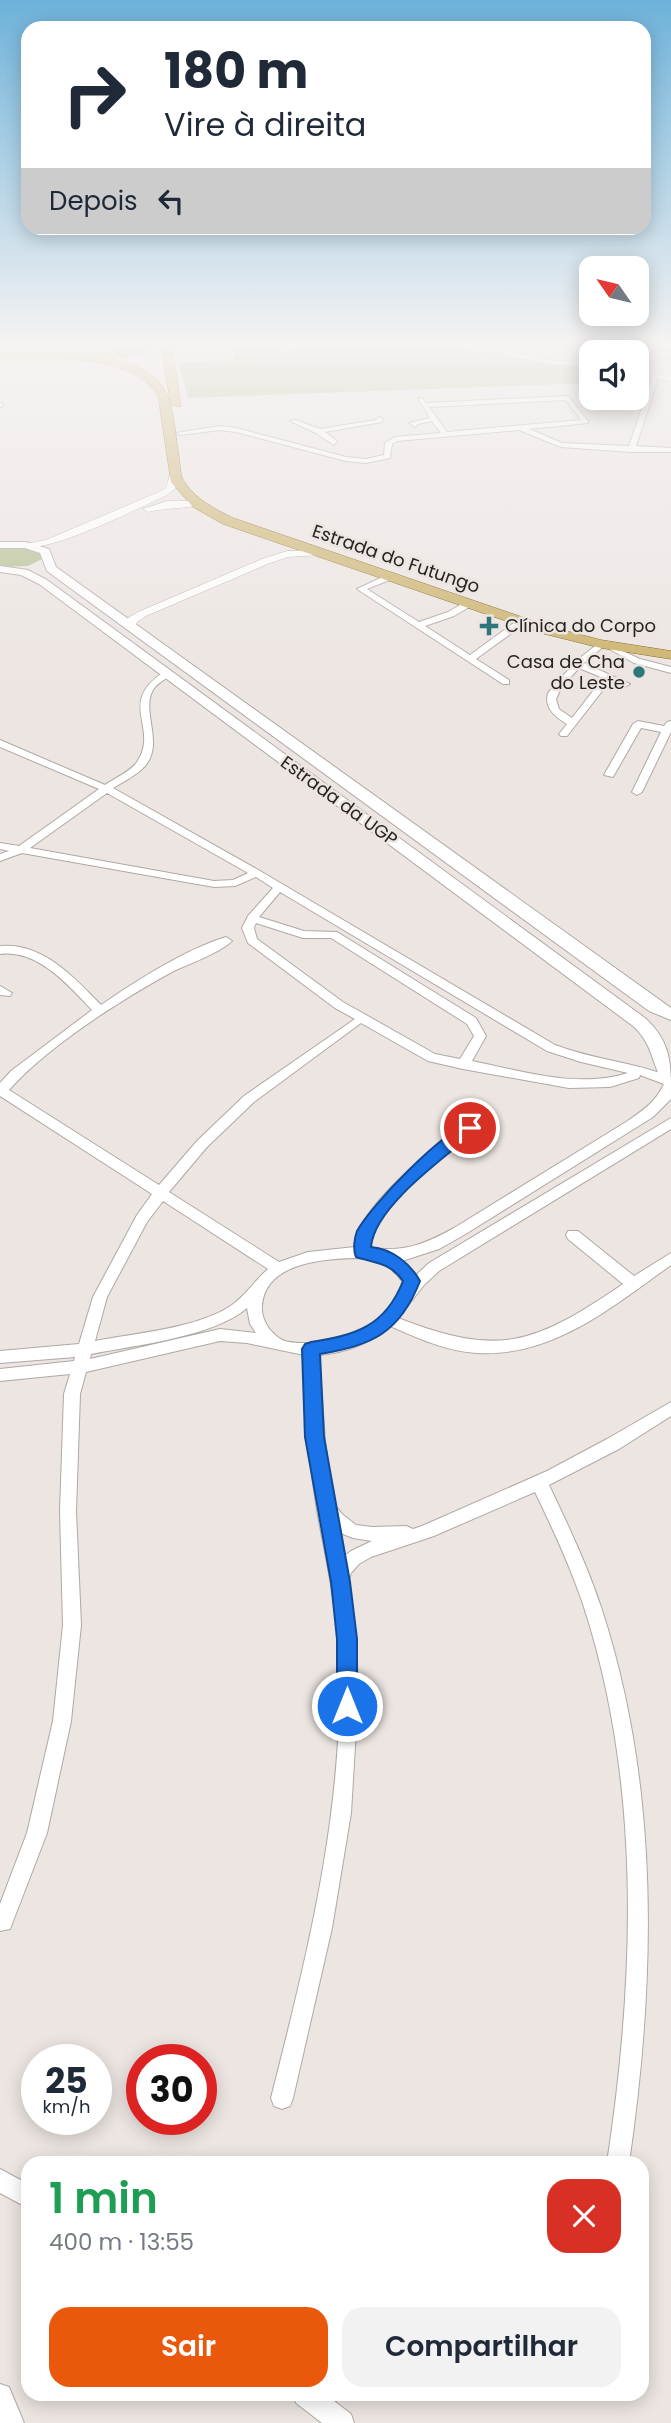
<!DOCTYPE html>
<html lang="pt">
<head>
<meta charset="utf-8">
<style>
	:root { --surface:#fff; --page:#f2f2f3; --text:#1f2937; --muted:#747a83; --accent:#ea580c }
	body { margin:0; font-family:Poppins,sans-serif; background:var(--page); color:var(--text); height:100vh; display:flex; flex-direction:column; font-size:26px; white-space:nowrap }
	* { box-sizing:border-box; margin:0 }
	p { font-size:23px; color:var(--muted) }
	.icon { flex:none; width:38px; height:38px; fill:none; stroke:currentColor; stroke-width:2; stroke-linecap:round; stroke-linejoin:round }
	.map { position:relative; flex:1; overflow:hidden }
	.drawer { position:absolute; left:21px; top:2156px; width:628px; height:245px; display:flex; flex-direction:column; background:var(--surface); border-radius:21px; box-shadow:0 4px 18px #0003 }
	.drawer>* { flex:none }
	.top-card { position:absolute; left:21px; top:21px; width:630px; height:214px; border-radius:21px; box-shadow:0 4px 18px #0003; background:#fff; color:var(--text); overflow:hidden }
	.needle { width:46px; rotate:304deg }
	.controls { position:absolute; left:579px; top:256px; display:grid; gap:14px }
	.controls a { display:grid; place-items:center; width:70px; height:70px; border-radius:14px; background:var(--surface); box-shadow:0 4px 18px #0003; font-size:35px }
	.speed { position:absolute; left:21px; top:2044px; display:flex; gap:14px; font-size:35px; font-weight:700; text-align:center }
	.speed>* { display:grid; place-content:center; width:91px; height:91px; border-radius:50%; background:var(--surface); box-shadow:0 4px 18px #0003; line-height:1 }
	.speed small { font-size:18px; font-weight:400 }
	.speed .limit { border:10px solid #d22; background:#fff; color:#111 }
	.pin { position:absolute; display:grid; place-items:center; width:60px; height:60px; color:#fff; margin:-30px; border:4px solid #fff; border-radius:50%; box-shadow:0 2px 7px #0007 }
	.me { position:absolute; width:77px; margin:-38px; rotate:0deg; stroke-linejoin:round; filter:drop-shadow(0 0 5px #0008) }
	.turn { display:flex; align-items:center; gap:24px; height:147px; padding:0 28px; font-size:32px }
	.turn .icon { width:91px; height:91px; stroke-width:2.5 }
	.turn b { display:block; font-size:49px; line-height:60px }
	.then { display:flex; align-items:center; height:66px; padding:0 28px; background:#0003; gap:14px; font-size:26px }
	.round { display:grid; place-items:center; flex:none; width:74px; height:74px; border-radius:21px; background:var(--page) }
	.head { display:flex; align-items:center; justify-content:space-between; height:119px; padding:0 28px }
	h1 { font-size:42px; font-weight:600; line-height:52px; color:#1e9e55 }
	.primary-button { display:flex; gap:14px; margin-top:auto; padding:14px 28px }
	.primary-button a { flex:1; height:80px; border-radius:21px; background:var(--accent); color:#fff; font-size:28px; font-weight:600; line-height:80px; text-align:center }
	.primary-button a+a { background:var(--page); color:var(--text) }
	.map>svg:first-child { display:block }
</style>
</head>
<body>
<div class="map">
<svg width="671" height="2423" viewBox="0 0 671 2423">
	<rect width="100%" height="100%" fill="#ece5e2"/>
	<g fill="#b3be90">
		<polygon points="298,346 420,346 488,351 488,354 524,356 525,361 591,365 591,383 188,398 179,363 233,360 236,348 293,351"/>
		<polygon points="0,547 30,548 41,551 44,558 28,566 0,567"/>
	</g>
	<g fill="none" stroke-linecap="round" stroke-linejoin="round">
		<defs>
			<g id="minor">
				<polygon points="17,346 24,346 16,356 12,356"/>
				<polygon points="427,346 490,348 550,360 592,363 592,367 550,364 490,352"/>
				<polygon points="593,346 600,346 606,352 599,352"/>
				<polygon points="655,352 671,352 671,356 653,355"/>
				<polygon points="637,365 658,368 655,370 637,369"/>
				<path d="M655 376 658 378 636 446 671 448V452H631L561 447 519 430 397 441 392 444 390 458 366 463 346 461 236 432 220 430 180 435 176 433 220 426 236 428 346 457 366 459 384 455 385 443 395 437 441 433 432 421 418 424 415 427 409 423 430 418 418 398H422L426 403 568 396 588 421V423L529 429 562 443 629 446 652 378ZM566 400 581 420 447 432 429 407Z"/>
				<polygon points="0,403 3,404 3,406 0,407"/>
				<polygon points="379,417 383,419 382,422 325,432 337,441 334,445 316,433 290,421 296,420 320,429 376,420"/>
				<polygon points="389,574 393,577 392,579 367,589 419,622 448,612 465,602 471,602 471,606 454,616 425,626 470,655 518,620 524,620 524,624 476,659 509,680 509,684 503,684 357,589"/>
				<path d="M601 641 640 659 671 667V673L634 663 604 646 584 663 630 684 625 687 610 681 567 736H561L559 734 567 724C555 717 544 708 548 693L575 662ZM579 668 603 678 572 718 559 709 556 699 561 688Z"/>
				<path d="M164 672 172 674C165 680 155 684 152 692 142 713 164 744 145 766 137 775 123 782 113 788L260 871 555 1045C594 1060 634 1062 671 1077V1099L653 1117 464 1235 439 1249 402 1261 415 1276 429 1263 671 1118V1129L439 1271 424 1285 398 1318C500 1358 535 1344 623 1284L568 1239 566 1235 568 1231H578L634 1276 671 1253V1265C612 1307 552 1358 476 1353 446 1351 417 1338 390 1326 370 1343 345 1353 319 1355L325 1441 333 1503 342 1514 356 1525 372 1527 406 1526 413 1529 422 1526 547 1471 607 1439 671 1402V1416L619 1449 549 1485C568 1525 587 1565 601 1607 660 1786 656 1978 629 2163H607C635 1979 642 1784 583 1604 570 1566 553 1529 535 1492L434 1536 371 1557 359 1564 351 1573 348 1583 356 1638 358 1696 351 1813 332 1928 293 2098 290 2106 282 2109 274 2106 271 2098C309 1948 348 1795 338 1639 335 1591 322 1544 315 1497 308 1450 305 1402 304 1355L247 1343 220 1341 86 1372 80 1394 76 1511 81 1625 71 1721 47 1833 10 1929 0 1931V1904L27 1833 53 1721 63 1625 60 1511 64 1394 70 1374 0 1381V1369L74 1361 75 1357 0 1363V1351L79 1344 93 1297 137 1215 152 1194 0 1096V1083L11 1071 92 1010C68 985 38 949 0 954V946C42 942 74 977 101 1005 136 981 186 949 226 937L232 941C218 954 188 964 170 973 119 1001 47 1047 9 1090L159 1185 197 1141 244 1096 355 1019 335 1008 248 943 242 928 248 916 273 888 256 877 235 886 214 887 22 853 0 861V854L9 851 0 849V843L19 846 99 789 0 747V740L105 785C115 778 131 771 137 762 160 728 116 703 164 672ZM107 793 248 873 233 880 214 881 30 848ZM280 892 547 1051 581 1062 628 1073C577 1089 522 1071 472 1061L486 1036 476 1018 337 932 304 931 259 917ZM256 923 303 938H331L467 1024 474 1036 460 1059 435 1054 343 1002 257 939 254 928ZM361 1023 428 1061 463 1069 569 1088 610 1087 639 1078 640 1075 664 1084C656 1102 642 1111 626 1122L454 1228C423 1245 405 1252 370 1248 372 1205 459 1144 492 1118L494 1115 492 1112H482C447 1139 358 1201 355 1247L308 1252 279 1262 169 1192 207 1147 254 1102ZM163 1201 268 1269C254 1281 245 1297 229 1307 193 1329 136 1333 95 1341L107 1297 147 1222ZM354 1258C379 1259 388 1263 403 1282 396 1323 343 1344 305 1343 298 1343 285 1343 279 1338 269 1331 261 1319 262 1306 265 1263 322 1259 354 1258ZM247 1308 250 1324 256 1333 220 1329 90 1359 91 1354C136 1345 213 1337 247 1308ZM338 1532 353 1538 372 1541 351 1551 343 1557Z"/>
				<polygon points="638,721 664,726 667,722 671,721 671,732 642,792 637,795 632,792 661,732 641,728 613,777 604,775 633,724"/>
				<polygon points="0,986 12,993 10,996 0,995"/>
				<polygon points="0,2169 28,2184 28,2208 0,2193"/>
				<polygon points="0,2384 9,2387 24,2423 0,2423"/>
				<polygon points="293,2394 325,2394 351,2414 354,2423 322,2423 296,2403"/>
			</g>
			<g id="tertiary">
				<polygon points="650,346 658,346 659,375 671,375 671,381 651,378"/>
				<path d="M171 472 179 474 175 489 165 496C141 507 40 558 21 545L46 540 159 492 166 488Z"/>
				<path d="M167 501H197L202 504C194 508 162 508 148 512L143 509Z"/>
				<polygon points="316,550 321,553 320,555 288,557 270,563 146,616 137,622 135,628 125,626 128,618 138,612 262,559 287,551"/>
			</g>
			<g id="secondary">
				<polygon points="0,542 26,542 49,549 56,567 671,1008 671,1020 649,1011 47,571 40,553 25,548 0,548"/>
				<path d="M0 566 28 570 47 580 645 1018C668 1039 671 1058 671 1088L665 1086C651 1064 654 1045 633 1026L39 584 21 575 0 572Z"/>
			</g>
			<g id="primary">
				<path d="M140 346H156L137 355 109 359C175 371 170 401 179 457 180 465 180 477 185 483 197 500 215 509 233 518L551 627 601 640 671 651V659L601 648 541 633 223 524 193 507 171 482 158 395C129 352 47 359 0 358V352L65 353 102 358V354Z"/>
				<polygon points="162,346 172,346 181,407 171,405"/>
			</g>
		</defs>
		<use href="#minor" stroke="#afa8a5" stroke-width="2"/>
		<use href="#tertiary" stroke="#afa8a5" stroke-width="1"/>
		<use href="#secondary" stroke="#afa8a5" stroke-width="2"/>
		<use href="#primary" stroke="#7b5f12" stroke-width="1"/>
		<use href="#minor" fill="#fff" fill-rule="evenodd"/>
		<use href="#tertiary" fill="#fff" fill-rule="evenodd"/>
		<use href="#secondary" fill="#fff" fill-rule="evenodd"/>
		<use href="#primary" fill="#cbb26c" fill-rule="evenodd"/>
	</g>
	<linearGradient id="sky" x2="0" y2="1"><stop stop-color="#6db2da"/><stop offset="0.5" stop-color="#f6f3f2"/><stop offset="1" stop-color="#f6f3f2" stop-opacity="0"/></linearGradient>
	<rect width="671" height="686" fill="url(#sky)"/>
	<path fill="#1a73e8" stroke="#114b97" stroke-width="2" d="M470 1123 475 1125 477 1128 475 1132C445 1157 374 1207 371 1247 392 1249 410 1263 420 1281 400 1333 371 1346 320 1354L324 1437 350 1582 357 1639V1706L354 1714 347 1716 340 1714 337 1706V1639L331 1582 305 1437 302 1349 305 1344 311 1342C355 1335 385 1327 403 1281 391 1263 375 1263 356 1257 353 1250 354 1239 357 1231 371 1205 443 1131 470 1123Z"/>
	<g fill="#2d7779" stroke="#ece5e2" stroke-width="2.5">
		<path d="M485.5 615.5h7v7h7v7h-7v7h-7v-7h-7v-7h7z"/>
		<circle cx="639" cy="672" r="7"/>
	</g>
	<g text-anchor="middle" stroke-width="5" stroke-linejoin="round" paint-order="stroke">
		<g font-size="18" fill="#262322" stroke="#ece5e2">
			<text transform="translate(396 559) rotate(19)" y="6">Estrada do Futungo</text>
			<text transform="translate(339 801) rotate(36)" y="6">Estrada da UGP</text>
		</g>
		<g font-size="18" fill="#262322" stroke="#ece5e2" text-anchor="start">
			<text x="505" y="632">Clínica do Corpo</text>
			<text x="625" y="668" text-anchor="end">Casa de Cha<tspan x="625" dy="21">do Leste</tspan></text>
		</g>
	</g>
</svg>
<div class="controls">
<a><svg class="needle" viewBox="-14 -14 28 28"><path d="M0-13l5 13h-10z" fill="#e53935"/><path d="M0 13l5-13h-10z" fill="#747a83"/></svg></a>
<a><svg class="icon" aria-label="sound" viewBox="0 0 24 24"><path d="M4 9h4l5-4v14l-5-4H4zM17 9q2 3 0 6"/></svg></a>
</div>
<div class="speed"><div>25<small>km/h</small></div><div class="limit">30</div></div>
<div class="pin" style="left:470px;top:1128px;background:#d93025"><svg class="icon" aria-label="arrive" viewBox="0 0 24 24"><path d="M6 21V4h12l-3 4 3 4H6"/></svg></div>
<svg class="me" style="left:347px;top:1706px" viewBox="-20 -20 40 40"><circle r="17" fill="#1a73e8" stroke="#fff" stroke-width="3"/><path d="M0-11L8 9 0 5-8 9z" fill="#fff"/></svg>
<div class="top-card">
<div class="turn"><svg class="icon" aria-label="right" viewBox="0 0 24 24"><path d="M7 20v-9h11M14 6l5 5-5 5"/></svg><div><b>180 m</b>Vire à direita</div></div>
<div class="then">Depois<svg class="icon" aria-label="left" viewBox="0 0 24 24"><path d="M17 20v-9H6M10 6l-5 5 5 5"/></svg></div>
</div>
<section class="drawer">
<div class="head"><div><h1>1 min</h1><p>400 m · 13:55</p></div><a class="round" style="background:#d93025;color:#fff"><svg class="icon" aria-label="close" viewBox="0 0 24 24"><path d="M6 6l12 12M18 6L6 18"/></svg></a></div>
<div class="primary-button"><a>Sair</a><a>Compartilhar</a></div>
</section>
</div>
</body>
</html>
